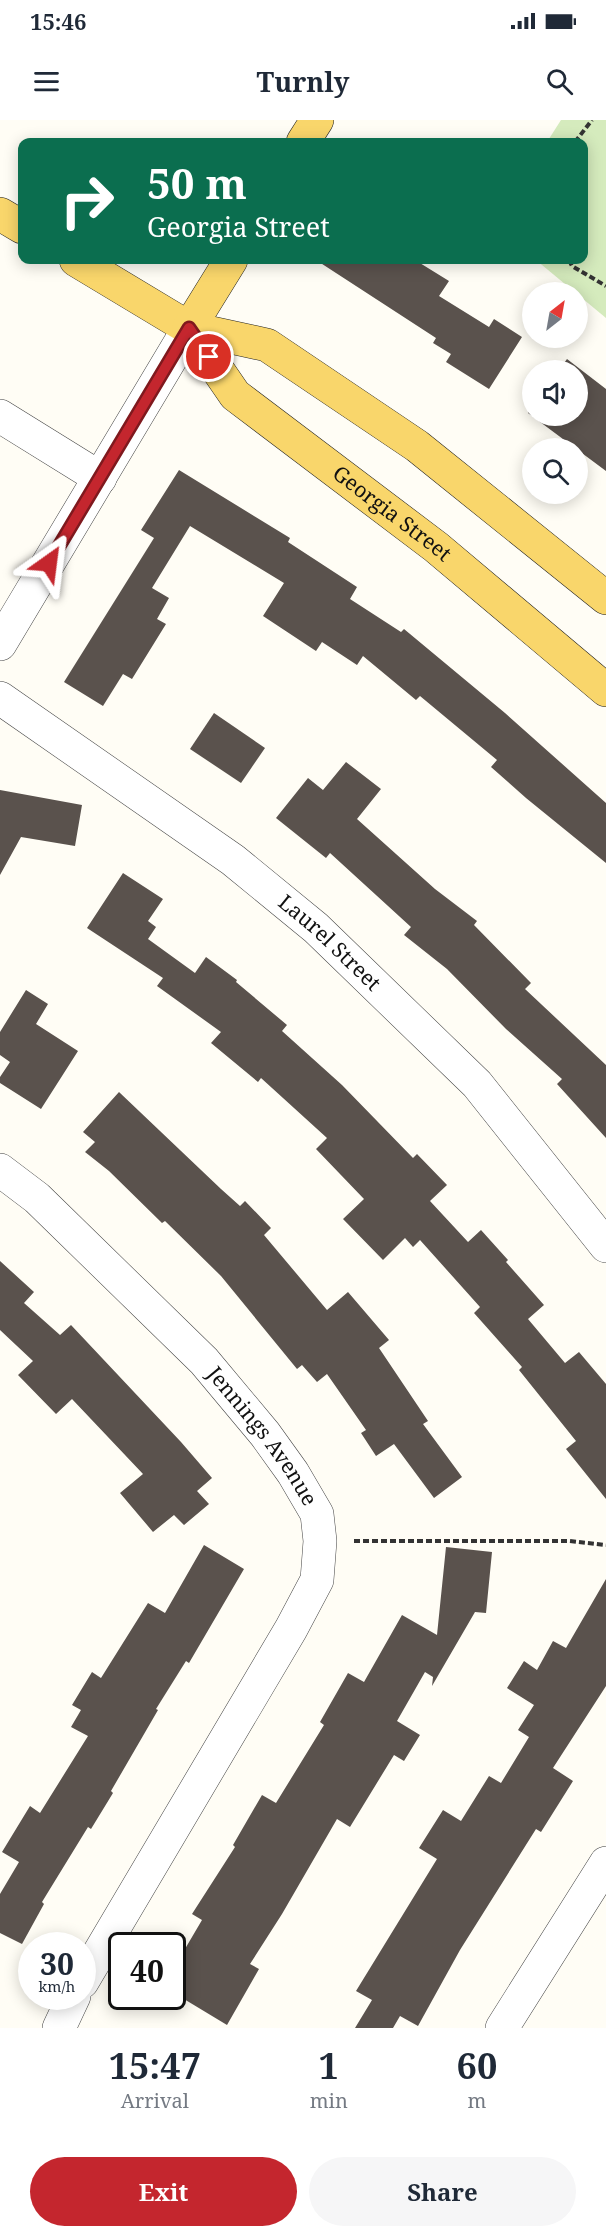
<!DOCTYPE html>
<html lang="en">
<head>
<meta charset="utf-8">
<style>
	:root { --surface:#fff; --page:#f6f6f7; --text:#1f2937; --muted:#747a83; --accent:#c4262e }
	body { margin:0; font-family:"Noto Serif",serif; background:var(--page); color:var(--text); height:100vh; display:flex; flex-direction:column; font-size:22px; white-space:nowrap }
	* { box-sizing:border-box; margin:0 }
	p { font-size:20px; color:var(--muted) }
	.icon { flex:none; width:33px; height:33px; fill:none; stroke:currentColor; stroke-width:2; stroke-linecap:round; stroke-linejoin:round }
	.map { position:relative; height:1908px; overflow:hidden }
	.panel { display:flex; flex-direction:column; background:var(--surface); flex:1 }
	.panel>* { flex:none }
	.top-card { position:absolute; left:18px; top:18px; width:570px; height:126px; border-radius:12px; box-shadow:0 3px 15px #0003; background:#0b6e4f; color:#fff; overflow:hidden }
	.needle { width:39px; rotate:31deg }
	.controls { position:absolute; left:522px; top:162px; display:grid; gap:12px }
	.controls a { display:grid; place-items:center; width:66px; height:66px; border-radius:50%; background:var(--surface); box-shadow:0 3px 15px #0003; font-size:30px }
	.speed { position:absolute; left:18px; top:1812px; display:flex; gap:12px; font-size:30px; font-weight:700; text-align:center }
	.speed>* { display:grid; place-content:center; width:78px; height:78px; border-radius:50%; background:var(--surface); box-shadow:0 3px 15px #0003; line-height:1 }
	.speed small { font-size:15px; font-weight:400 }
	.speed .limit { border:3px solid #111; border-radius:9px; background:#fff; color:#111 }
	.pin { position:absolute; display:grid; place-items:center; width:51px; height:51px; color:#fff; margin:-26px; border:3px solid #fff; border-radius:50%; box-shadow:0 2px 6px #0007 }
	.me { position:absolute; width:66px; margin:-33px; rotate:31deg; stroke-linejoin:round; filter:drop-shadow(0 0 4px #0008) }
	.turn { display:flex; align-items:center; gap:21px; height:126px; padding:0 30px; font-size:27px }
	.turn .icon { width:78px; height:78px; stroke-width:2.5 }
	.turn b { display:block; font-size:42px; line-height:51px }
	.eta { display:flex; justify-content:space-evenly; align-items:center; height:102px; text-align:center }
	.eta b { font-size:36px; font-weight:700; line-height:42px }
	.cta { display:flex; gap:12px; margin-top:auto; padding:12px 30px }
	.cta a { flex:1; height:69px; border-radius:36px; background:var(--accent); color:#fff; font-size:24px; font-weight:700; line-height:69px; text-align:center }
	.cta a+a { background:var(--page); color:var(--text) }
	.status { display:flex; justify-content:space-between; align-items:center; height:42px; padding:0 30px; background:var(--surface); direction:ltr }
	.status svg { height:16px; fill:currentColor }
	header { display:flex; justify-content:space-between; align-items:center; height:78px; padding:0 30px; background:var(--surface); font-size:27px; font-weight:700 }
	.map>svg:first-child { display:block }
</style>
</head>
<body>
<div class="status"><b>15:46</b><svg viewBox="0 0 49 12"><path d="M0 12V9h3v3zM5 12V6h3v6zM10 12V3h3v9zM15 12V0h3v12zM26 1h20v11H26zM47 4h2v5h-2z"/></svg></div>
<header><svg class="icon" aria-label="menu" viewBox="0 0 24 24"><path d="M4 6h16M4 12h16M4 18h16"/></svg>Turnly<svg class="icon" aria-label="search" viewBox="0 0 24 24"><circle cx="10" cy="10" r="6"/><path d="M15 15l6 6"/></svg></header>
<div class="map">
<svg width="606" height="1908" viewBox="0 0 606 1908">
	<rect width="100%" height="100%" fill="#fffdf5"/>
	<polygon fill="#d5ebbd" points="561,0 606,0 606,198 536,140 584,140 584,22 547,22"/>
	<g fill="#5a524d">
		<polygon points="316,140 415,140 449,161 439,176 489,207 494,199 522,217 489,269 446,242 451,234 433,223 436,218"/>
		<polygon points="567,239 606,269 606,351 528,293 532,286 532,296 578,296 578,250 559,250"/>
		<polygon points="179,350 290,418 288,422 357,467 350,479 401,512 404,509 505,593 606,683 606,743 526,678 491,647 497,640 420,576 416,580 363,536 357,545 322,522 316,531 263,496 284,463 190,406 152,468 169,478 157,499 166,504 132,559 123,554 103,586 64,562 154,418 141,410"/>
		<polygon points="214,593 265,628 241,663 190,629"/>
		<polygon points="346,642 381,669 357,699 435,769 477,801 474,805 531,863 525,869 606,945 606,1018 557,964 562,959 506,909 447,849 404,815 411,807 330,733 326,738 276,698 308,658 323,670"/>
		<polygon points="0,670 82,685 75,726 21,717 0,755"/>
		<polygon points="123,753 163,779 148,801 156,807 148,819 195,853 206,837 237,860 236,862 287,905 282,911 342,965 413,1038 417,1034 447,1065 430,1081 468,1122 481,1110 508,1140 506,1142 544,1185 528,1199 565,1243 579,1232 606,1264 606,1379 566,1329 576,1321 519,1250 522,1247 474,1193 480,1187 420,1120 413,1127 405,1118 383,1140 343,1099 364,1079 316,1029 327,1018 261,958 258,962 211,923 221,912 157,866 163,858 87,808"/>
		<polygon points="26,870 48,884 36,904 78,931 41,989 0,963 0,957 10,942 0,935 0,912"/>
		<polygon points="119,972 221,1069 240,1086 245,1081 271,1108 264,1115 327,1190 348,1172 389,1220 379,1228 428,1301 423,1304 462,1357 434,1378 394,1324 376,1336 361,1313 366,1310 327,1254 317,1262 302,1245 297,1249 221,1156 165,1101 162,1103 109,1051 85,1032 95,1022 83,1012"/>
		<polygon points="0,1141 34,1172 24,1183 60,1215 71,1205 181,1322 212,1358 197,1371 209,1384 184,1405 174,1395 153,1412 120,1373 143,1354 72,1279 56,1294 18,1255 33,1241 0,1210"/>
		<polygon points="204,1425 244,1449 189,1543 186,1541 156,1589 158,1590 111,1671 113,1673 91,1709 88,1707 42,1782 44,1784 22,1824 0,1813 0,1774 19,1742 2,1732 30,1686 40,1693 88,1616 71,1607 81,1590 72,1585 92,1552 101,1558 148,1483 165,1493"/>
		<polygon points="446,1427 492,1432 486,1493 475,1492 432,1566 433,1557 425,1552 397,1601 420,1615 404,1641 394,1635 350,1707 337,1699 282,1794 250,1844 259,1849 227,1905 174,1873 184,1857 172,1851 202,1800 192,1794 235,1727 233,1725 262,1675 276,1683 324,1605 320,1602 348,1553 364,1562 402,1495 437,1515"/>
		<polygon points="606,1459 606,1566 553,1648 573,1661 541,1712 536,1709 460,1830 418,1906 400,1896 393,1908 355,1908 372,1880 356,1871 437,1739 419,1728 443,1690 461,1701 489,1656 501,1663 529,1617 518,1610 534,1585 507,1568 524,1541 537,1550 553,1521 566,1528"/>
	</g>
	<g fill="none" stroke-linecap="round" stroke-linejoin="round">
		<defs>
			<g id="minor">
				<polyline points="0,296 100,358"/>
				<polyline points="0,524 189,208"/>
				<path id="s1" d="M0 578 233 740 316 808 477 964 606 1126"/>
				<path id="s2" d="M0 1050 37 1078 204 1241 265 1314 293 1353 317 1394 320 1421 317 1460 291 1509 82 1862"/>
				<polyline points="59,1908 74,1876"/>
				<polyline points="502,1908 606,1743"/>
			</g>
			<g id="major">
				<polyline points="303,22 317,0"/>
				<polyline points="0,94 22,107"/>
				<polyline points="76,140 189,208 267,225 417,326 606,478"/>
				<path id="s3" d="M189 208 235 275 436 427 606 570"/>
				<polyline points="189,208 231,140"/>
			</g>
		</defs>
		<use href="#minor" stroke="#444" stroke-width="34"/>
		<use href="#major" stroke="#222" stroke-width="34"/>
		<g stroke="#333" stroke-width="4" stroke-dasharray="6 3" stroke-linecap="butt">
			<polyline points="575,22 592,0"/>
			<polyline points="569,140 572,146 606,166"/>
			<polyline points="354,1421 569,1421 606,1425"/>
		</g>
		<use href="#minor" stroke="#fff" stroke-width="33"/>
		<use href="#major" stroke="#f9d66b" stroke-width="33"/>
	</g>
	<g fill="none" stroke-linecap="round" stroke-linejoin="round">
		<defs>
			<polyline id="route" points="49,443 189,208 209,237"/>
		</defs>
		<use href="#route" stroke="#7f191e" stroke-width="15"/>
		<use href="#route" stroke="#c4262e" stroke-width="10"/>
	</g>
	<g text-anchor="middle" stroke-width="6" stroke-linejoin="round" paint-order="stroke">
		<g font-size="21" fill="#111" stroke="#fff">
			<text dy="7" stroke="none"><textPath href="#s3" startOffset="278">Georgia Street</textPath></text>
			<text dy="7" stroke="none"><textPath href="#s1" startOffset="411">Laurel Street</textPath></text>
			<text dy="7" stroke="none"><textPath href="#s2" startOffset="375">Jennings Avenue</textPath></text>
		</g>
	</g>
</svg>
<div class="controls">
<a><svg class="needle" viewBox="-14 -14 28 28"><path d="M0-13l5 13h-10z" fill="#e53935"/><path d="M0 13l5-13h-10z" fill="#747a83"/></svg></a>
<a><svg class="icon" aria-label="sound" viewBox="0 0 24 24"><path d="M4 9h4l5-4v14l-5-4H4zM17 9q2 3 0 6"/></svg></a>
<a><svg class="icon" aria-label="search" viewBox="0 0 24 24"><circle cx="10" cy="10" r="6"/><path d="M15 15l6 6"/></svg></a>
</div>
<div class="speed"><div>30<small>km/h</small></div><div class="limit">40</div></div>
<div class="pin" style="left:209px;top:237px;background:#d93025"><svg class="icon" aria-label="arrive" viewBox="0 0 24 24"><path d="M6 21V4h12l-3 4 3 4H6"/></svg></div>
<svg class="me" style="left:49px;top:443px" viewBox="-20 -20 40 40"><path d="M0-17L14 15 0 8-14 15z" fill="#c4262e" stroke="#fff" stroke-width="4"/></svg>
<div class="top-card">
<div class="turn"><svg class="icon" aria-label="right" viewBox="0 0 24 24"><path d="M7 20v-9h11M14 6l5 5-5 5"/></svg><div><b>50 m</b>Georgia Street</div></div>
</div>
</div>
<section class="panel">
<div class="eta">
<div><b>15:47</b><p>Arrival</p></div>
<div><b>1</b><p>min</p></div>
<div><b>60</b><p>m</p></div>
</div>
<div class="cta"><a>Exit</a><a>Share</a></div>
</section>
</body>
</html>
